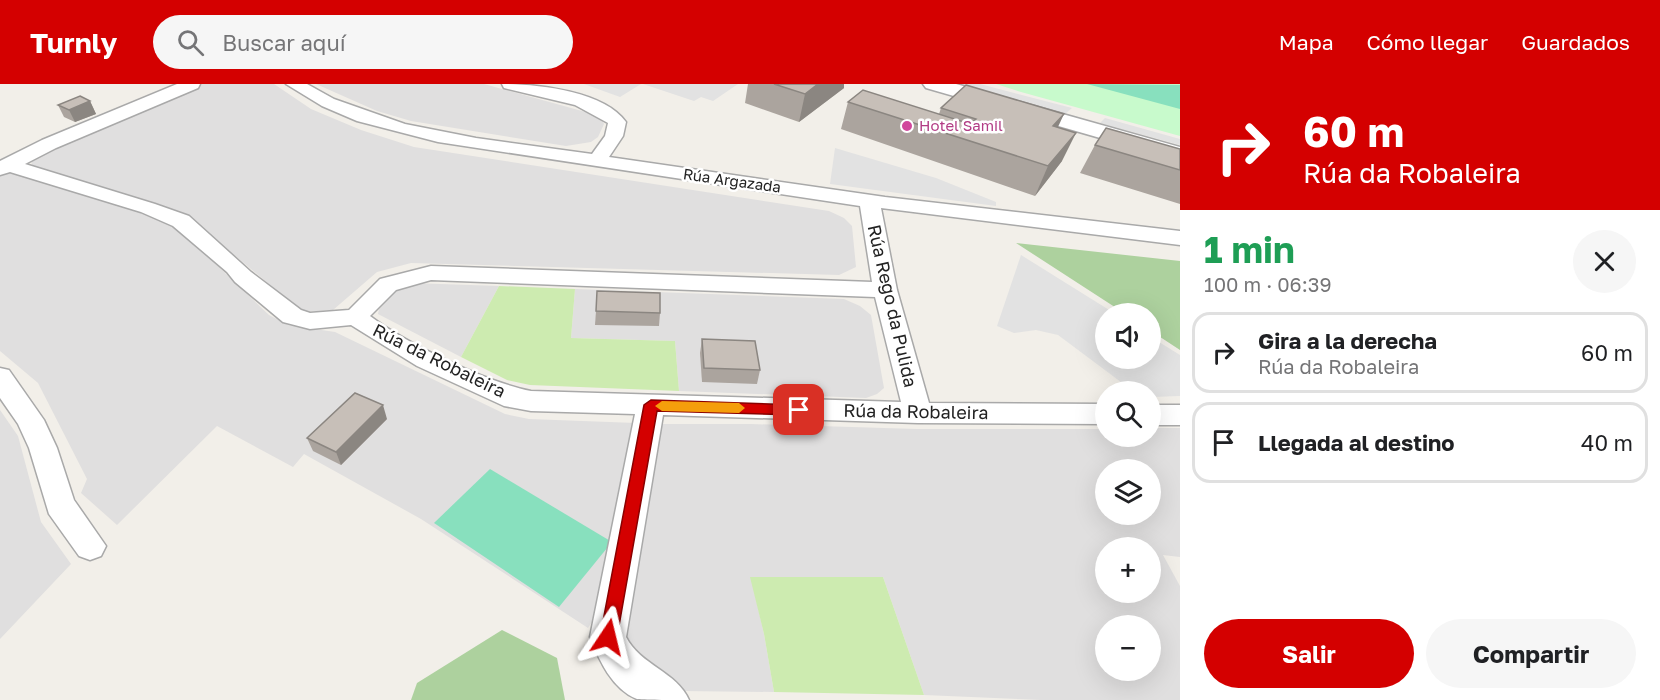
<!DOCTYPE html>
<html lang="es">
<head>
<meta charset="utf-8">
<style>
	:root { --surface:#fff; --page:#f6f6f6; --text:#202124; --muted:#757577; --line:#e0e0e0; --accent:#d40000 }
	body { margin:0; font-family:"Golos Text",sans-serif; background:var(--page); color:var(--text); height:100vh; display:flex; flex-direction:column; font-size:22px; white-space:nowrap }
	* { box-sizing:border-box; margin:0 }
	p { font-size:20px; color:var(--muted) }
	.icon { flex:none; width:33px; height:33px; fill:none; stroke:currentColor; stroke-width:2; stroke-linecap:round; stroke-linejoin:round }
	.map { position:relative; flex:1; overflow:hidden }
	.side { display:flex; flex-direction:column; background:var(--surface); width:480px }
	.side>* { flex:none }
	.top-card { background:#d40000; color:#fff; overflow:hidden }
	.controls { position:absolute; left:1095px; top:219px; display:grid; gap:12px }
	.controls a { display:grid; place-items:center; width:66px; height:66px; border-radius:50%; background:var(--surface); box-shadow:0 6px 24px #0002; font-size:30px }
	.pin { position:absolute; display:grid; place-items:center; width:51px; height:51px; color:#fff; margin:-26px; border-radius:12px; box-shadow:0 3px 9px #0006 }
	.me { position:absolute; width:66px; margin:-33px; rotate:10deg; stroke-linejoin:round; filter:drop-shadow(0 0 4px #0008) }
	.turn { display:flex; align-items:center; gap:21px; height:126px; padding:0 24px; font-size:27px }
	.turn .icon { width:78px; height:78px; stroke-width:2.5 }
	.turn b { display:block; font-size:42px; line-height:51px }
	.round { display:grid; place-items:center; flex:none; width:63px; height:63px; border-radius:32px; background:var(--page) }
	.head { display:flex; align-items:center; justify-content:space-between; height:102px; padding:0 24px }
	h1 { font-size:36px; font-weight:700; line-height:45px; color:#1e9e55 }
	.cta { display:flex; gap:12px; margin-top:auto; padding:12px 24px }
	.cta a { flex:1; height:69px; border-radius:36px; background:var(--accent); color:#fff; font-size:24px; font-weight:700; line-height:69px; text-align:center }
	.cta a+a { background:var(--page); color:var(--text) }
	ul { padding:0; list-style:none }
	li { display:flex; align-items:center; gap:18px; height:81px; margin:0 12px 9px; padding:0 12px; border:3px solid var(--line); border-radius:18px }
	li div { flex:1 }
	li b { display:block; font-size:22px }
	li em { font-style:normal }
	header { display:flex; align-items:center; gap:36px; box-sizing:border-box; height:84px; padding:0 30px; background:var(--accent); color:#fff }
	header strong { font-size:28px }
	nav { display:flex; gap:33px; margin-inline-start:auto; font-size:21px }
	.search { width:420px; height:54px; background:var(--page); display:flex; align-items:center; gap:15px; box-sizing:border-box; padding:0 21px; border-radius:33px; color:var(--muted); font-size:22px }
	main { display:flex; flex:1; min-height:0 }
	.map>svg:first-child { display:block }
</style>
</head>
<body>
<header>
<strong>Turnly</strong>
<div class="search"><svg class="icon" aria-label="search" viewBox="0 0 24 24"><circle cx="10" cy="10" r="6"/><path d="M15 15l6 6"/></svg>Buscar aquí</div>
<nav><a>Mapa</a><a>Cómo llegar</a><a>Guardados</a></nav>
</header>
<main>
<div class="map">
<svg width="1180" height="616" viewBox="0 0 1180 616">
	<rect width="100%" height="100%" fill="#f2efe9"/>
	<g fill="#e0dfdf" fill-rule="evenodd">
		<polygon points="202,0 274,0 311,25 361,46 414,63 829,127 844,134 852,142 856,183 839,191 411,179 377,188 333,226 302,228 201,143 32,81 31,76 38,72"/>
		<polygon points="316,0 484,0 600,32 604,40 598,53 591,58 566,62 411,37 377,27"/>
		<polygon points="8,87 91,114 137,125 175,141 269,231 288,241 335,248 505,330 529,335 636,339 601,525 588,544 421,435 304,370 293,383 217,342 117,441 81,409 87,395 38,299 0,267 0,90"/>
		<polygon points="411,199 499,202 461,273 378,230 379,225 399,204"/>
		<polygon points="575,205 844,215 860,222 871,231 884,304 877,310 866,314 679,307 675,257 571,254"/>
		<polygon points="0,326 18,352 41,438 71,480 0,555"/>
		<path d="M660 340H751L917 345H1105L1106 352H1150L1151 344H1180V473L1163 471 1180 502V616H1041L924 611 883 493H751L764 550 774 608 681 607 621 567ZM1106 386H1150V430H1106ZM1106 464H1150V508H1106ZM1106 542H1150V586H1106Z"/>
	</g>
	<g fill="#cdebb0">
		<polygon points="499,202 575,205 571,254 675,257 679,307 530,301 507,296 461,273"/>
		<polygon points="750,493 883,493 924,611 774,608 764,550"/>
	</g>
	<g fill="#add19e">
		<polygon points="1016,159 1180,177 1180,266 1151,247 1150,230 1124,229"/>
		<polygon points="502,546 557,574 565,616 411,616 417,599"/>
	</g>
	<polygon fill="#c8facc" points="996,0 1180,0 1180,52 1021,8"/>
	<g fill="#88e0be">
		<polygon points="1087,0 1180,1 1180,25"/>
		<polygon points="490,385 612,458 559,523 434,439"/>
	</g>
	<g fill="#e2e2e2">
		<polygon points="584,0 641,0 620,13"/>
		<polygon points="643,0 738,0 713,17 701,13 694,17"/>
		<polygon points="959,0 980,0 1072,24 1065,30"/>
		<polygon points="1105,34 1180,55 1180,61 1100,39"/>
		<polygon points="835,64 936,94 996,118 996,122 830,100"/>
		<polygon points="1021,171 1114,229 1106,230 1106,274 1150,274 1151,253 1180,271 1180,312 1151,313 1150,308 1133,307 1058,251 1036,246 1014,249 997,242"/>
	</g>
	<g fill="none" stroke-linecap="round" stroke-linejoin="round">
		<defs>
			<g id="minor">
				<path d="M177 0H200L198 4 56 64 25 80 155 120 189 132 251 188 301 226 310 229 349 226 380 195 431 182 872 198 860 122 438 58 357 37 322 22 286 0H307L334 15 405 40 476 54 592 70 605 52 608 39 575 21 504 4 502 0C537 0 604 7 626 38L623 52 609 73 885 113 1180 147V161L881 124 897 206 929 319 1106 320V340L918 339 663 331 626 553C640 581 677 588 689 616 676 616 647 616 637 615 612 605 599 576 590 553L635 330 531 327 504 322 417 282 351 241 310 245 283 238 235 198 227 188 173 142 141 128 10 88 0 91V77L42 56ZM431 196 875 213 901 318 531 307C486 298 407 260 370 232L396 206Z"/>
				<polygon points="0,284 9,286 44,336 57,364 74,416 106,462 101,472 90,476 79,472 49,430 29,364 18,340 0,314"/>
				<rect x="1150" y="321" width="30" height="20"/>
			</g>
			<polygon id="tertiary" points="923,0 956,0 1180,63 1180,77 926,4"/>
		</defs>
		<use href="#minor" stroke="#a9a9a9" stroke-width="3"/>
		<use href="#tertiary" stroke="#a9a9a9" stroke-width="3"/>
		<use href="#minor" fill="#fff" fill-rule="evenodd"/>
		<use href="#tertiary" fill="#fff" fill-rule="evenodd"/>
	</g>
	<g fill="#aba49e">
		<polygon points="748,0 844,0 844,4 799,38 745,19"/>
		<polygon points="90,17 96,30 75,38 64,33 58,21"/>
		<polygon points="848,18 939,30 941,24 1058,43 1062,77 1035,112 841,45"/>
		<polygon points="1095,61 1180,65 1180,120 1080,89"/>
		<polygon points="596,227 660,229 659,242 595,241"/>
		<polygon points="702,255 760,286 757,300 702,298 700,269"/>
		<polygon points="387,335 341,381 313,367 307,354"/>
	</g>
	<g fill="#8b8681">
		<polygon points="818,0 844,0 844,4 799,38 805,10"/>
		<polygon points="90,17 96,30 75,38 69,26"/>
		<polygon points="1064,30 1051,58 1053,42"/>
		<polygon points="1076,49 1062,77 1035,112 1048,82"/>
		<polygon points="383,321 387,335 341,381 336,368"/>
	</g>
	<g fill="#c7bfb8" stroke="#8b8681" stroke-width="1.5">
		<polygon points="774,0 818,0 805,10"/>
		<polygon points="966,1 1064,30 1053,42 1076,49 1048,82 848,18 863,6 970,40 976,35 941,24"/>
		<polygon points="80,12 90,17 69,26 58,21"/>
		<polygon points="1106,44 1180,65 1180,86 1095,61"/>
		<polygon points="597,207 660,209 660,229 596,227"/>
		<polygon points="702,255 755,257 760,286 704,284"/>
		<polygon points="355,309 383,321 336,368 307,354"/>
	</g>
	<polygon fill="#d40000" stroke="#8a0000" stroke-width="1.5" points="651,316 799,321 806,326 799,331 657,327 617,553 615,559 608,562 602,559 600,553 644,321"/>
	<polygon fill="#f59e0b" points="662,317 739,319 745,324 739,329 662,327 655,322"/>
	<circle fill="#d1479c" stroke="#fff" stroke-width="2" cx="907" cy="42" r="6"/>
	<g text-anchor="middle" stroke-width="5" stroke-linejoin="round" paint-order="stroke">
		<g font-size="15" fill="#b23c85" stroke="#fff" text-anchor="start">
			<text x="919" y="47">Hotel Samil</text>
		</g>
		<g font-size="15" fill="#222" stroke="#fff">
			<text transform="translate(732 97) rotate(8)" y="5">Rúa Argazada</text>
		</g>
		<g font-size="18" fill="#222" stroke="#fff">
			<text transform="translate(892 222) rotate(77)" y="6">Rúa Rego da Pulida</text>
			<text transform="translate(439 277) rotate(26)" y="6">Rúa da Robaleira</text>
			<text transform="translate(916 328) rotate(1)" y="6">Rúa da Robaleira</text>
		</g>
	</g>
</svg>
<div class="controls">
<a><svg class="icon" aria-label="sound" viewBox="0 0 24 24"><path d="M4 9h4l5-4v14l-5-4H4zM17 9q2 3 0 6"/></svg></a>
<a><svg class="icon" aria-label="search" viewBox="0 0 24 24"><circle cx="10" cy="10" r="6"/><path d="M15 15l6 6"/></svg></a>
<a><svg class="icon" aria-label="layers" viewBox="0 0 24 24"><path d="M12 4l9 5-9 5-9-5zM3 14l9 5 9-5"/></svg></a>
<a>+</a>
<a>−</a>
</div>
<div class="pin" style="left:799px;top:326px;background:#d93025"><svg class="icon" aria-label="arrive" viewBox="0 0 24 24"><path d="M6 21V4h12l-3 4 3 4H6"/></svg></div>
<svg class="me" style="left:608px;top:553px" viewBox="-20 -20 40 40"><path d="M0-17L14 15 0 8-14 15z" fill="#d40000" stroke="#fff" stroke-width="4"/></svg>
</div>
<section class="side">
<div class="top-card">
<div class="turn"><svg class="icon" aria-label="right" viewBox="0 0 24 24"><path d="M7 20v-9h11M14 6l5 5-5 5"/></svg><div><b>60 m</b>Rúa da Robaleira</div></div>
</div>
<div class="head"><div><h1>1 min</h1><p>100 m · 06:39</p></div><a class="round"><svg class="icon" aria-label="close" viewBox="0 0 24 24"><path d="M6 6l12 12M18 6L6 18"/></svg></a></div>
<ul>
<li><svg class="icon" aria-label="right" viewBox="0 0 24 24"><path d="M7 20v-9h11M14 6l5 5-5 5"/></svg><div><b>Gira a la derecha</b><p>Rúa da Robaleira</p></div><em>60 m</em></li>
<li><svg class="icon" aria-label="arrive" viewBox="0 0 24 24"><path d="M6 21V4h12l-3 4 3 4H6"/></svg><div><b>Llegada al destino</b></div><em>40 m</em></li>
</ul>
<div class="cta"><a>Salir</a><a>Compartir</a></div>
</section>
</main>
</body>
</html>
